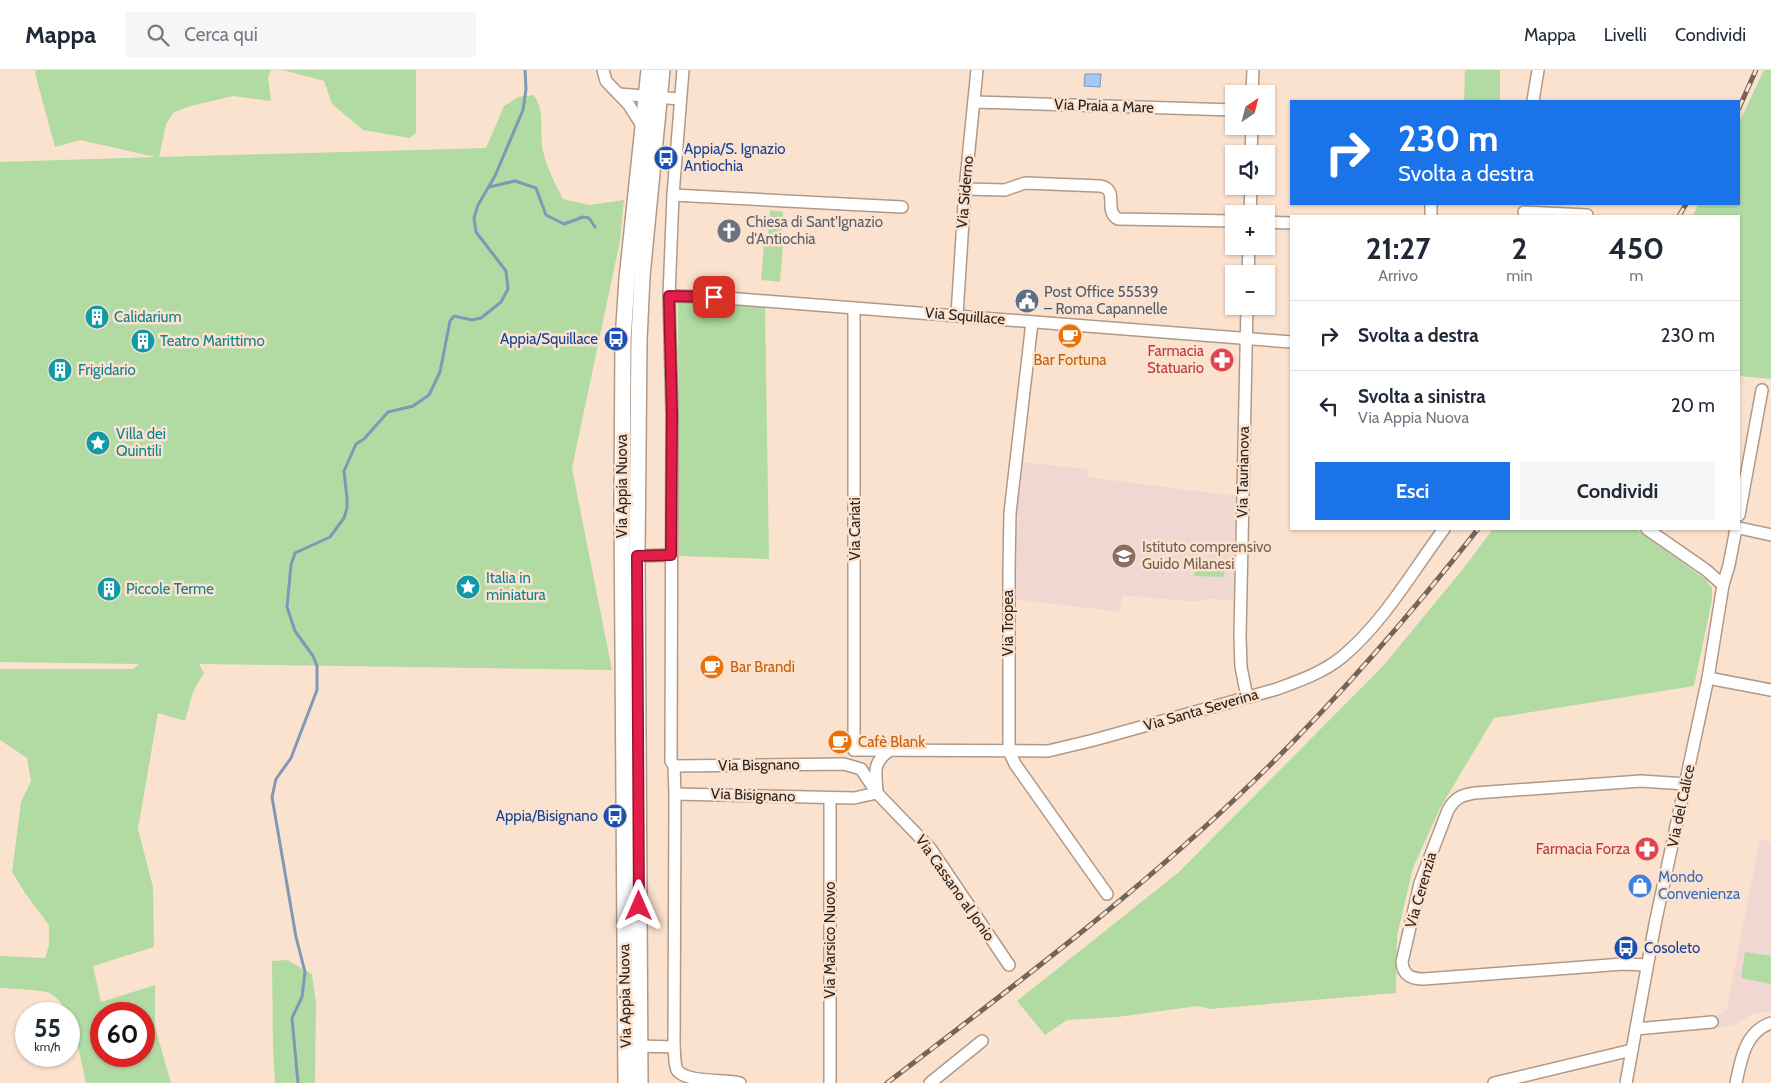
<!DOCTYPE html>
<html lang="it">
<head>
<meta charset="utf-8">
<style>
	:root { --surface:#fff; --page:#f6f6f7; --text:#1f2937; --muted:#747a83; --line:#e0e1e3; --accent:#1a73e8 }
	body { margin:0; font-family:Cabin,sans-serif; background:var(--page); color:var(--text); height:100vh; display:flex; flex-direction:column; font-size:19px; white-space:nowrap }
	* { box-sizing:border-box; margin:0 }
	p { font-size:16px; color:var(--muted) }
	.icon { flex:none; width:28px; height:28px; fill:none; stroke:currentColor; stroke-width:2; stroke-linecap:round; stroke-linejoin:round }
	.map { position:relative; flex:1; overflow:hidden }
	.side { position:absolute; left:1290px; top:145px; width:450px; height:315px; display:flex; flex-direction:column; background:var(--surface); border-radius:0px; box-shadow:0 1px 4px #0004 }
	.side>* { flex:none }
	.banner { position:absolute; left:1290px; top:30px; width:450px; height:105px; border-radius:0px; box-shadow:0 1px 4px #0004; background:#1a73e8; color:#fff; overflow:hidden }
	.needle { width:32px; rotate:35deg }
	.fabs { position:absolute; left:1225px; top:15px; display:grid; gap:10px }
	.fabs a { display:grid; place-items:center; width:50px; height:50px; border-radius:0px; background:var(--surface); box-shadow:0 1px 4px #0004; font-size:25px }
	.speed { position:absolute; left:15px; top:932px; display:flex; gap:10px; font-size:25px; font-weight:700; text-align:center }
	.speed>* { display:grid; place-content:center; width:65px; height:65px; border-radius:50%; background:var(--surface); box-shadow:0 1px 4px #0004; line-height:1 }
	.speed small { font-size:12px; font-weight:400 }
	.speed .limit { border:8px solid #d22; background:#fff; color:#111 }
	.pin { position:absolute; display:grid; place-items:center; width:42px; height:42px; color:#fff; margin:-21px; border-radius:10px; box-shadow:0 2px 8px #0006 }
	.me { position:absolute; width:55px; margin:-28px; rotate:0deg; stroke-linejoin:round; filter:drop-shadow(0 0 4px #0008) }
	.turn { display:flex; align-items:center; gap:18px; height:105px; padding:0 25px; font-size:22px }
	.turn .icon { width:65px; height:65px; stroke-width:2.5 }
	.turn b { display:block; font-size:35px; line-height:42px }
	.eta { display:flex; justify-content:space-evenly; align-items:center; height:85px; text-align:center }
	.eta b { font-size:30px; font-weight:800; line-height:35px }
	.primary-button { display:flex; gap:10px; margin-top:auto; padding:10px 25px }
	.primary-button a { flex:1; height:58px; border-radius:0px; background:var(--accent); color:#fff; font-size:20px; font-weight:800; line-height:58px; text-align:center }
	.primary-button a+a { background:var(--page); color:var(--text) }
	ul { padding:0; list-style:none }
	li { display:flex; align-items:center; gap:15px; height:70px; padding:0 25px; border-top:1px solid var(--line) }
	li div { flex:1 }
	li b { display:block; font-size:19px }
	li em { font-style:normal }
	header { display:flex; align-items:center; gap:30px; box-sizing:border-box; height:70px; padding:0 25px; background:var(--surface); border-bottom:1px solid var(--line) }
	header strong { font-size:24px }
	nav { display:flex; gap:28px; margin-inline-start:auto; font-size:18px }
	.search { width:350px; height:45px; background:var(--page); display:flex; align-items:center; gap:12px; box-sizing:border-box; padding:0 18px; border-radius:0px; color:var(--muted); font-size:19px }
	.map>svg:first-child { display:block }
</style>
</head>
<body>
<header>
<strong>Mappa</strong>
<div class="search"><svg class="icon" aria-label="search" viewBox="0 0 24 24"><circle cx="10" cy="10" r="6"/><path d="M15 15l6 6"/></svg>Cerca qui</div>
<nav><a>Mappa</a><a>Livelli</a><a>Condividi</a></nav>
</header>
<div class="map">
<svg width="1771" height="1013" viewBox="0 0 1771 1013">
	<rect width="100%" height="100%" fill="#fbe2cf"/>
	<g fill="#f1d7d1">
		<polygon points="1023,392 1088,399 1087,407 1235,426 1234,516 1235,535 1232,530 1209,529 1195,532 1122,525 1121,542 1012,529 1014,457 1018,454 1019,450 1019,448 1015,445"/>
		<polygon points="1760,769 1771,772 1771,941 1752,944 1734,955 1712,958 1712,945 1721,944 1726,940 1728,933"/>
	</g>
	<g fill="#b2dba4" fill-rule="evenodd">
		<path d="M36 0H271L268 7 271 31 233 26 191 36 174 42 166 54 159 87 486 78 504 36 518 27 533 25C546 39 539 64 543 81 547 98 555 113 563 129L589 135 624 130 620 171 572 398 612 600 199 594 204 603 193 622 185 651 158 643 138 759 153 817 154 877 93 896 101 932 155 915V957L171 1013H86C80 989 73 929 46 922 32 919 15 919 0 918V886L45 888 49 875V855L25 823 12 802 21 732 31 711 27 688 0 670V599H133L139 594 0 592V92L155 87 80 70 55 77 35 3ZM101 944H144V986H101Z"/>
		<polygon points="283,0 416,0 416,63 409,68 363,60 332,34 324,11"/>
		<polygon points="1465,0 1500,0 1500,31 1464,31"/>
		<polygon points="1764,0 1771,0 1771,309 1739,306 1739,146 1692,146 1699,134 1739,134 1739,53"/>
		<polygon points="770,140 783,142 782,169 768,168"/>
		<polygon points="764,174 783,175 780,212 761,210"/>
		<polygon points="678,230 765,237 769,489 679,486"/>
		<polygon points="1493,459 1636,459 1705,509 1712,518 1712,530 1694,616 1494,648 1440,738 1413,798 1397,866 1396,923 1210,939 1198,936 1117,947 1067,950 1045,965 1017,931 1179,802 1382,597 1463,499"/>
		<polygon points="1195,490 1225,491 1224,507 1194,506"/>
		<polygon points="1745,882 1771,886 1771,914 1741,908"/>
		<polygon points="287,890 312,904 316,933 315,1013 275,1013 273,979 272,891"/>
	</g>
	<polygon fill="#a4c9f6" stroke="#8097b5" points="1085,4 1101,4 1100,17 1084,16"/>
	<g fill="none" stroke-linecap="round" stroke-linejoin="round">
		<g stroke="#8097b5" stroke-width="3">
			<polyline points="489,117 515,111 536,118 546,145 564,154 583,147 589,148 595,157"/>
			<polyline points="298,1013 292,948 302,927 305,902 296,867 272,727 276,709 291,688 317,620 317,596 313,586 295,561 287,537 291,495 295,483 330,467 344,448 347,438 347,428 344,401 356,374 364,369 388,342 413,336 429,325 440,302 450,251 454,246 472,250 481,248 501,232 508,219 506,201 476,162 474,148 478,135 495,106 523,40 526,19 525,0"/>
		</g>
		<defs>
			<g id="minor">
				<polyline points="603,0 606,11 629,35 643,57"/>
				<path d="M683 0 673 125 669 226 672 344 671 691 674 696 675 724 674 977C675 984 674 993 677 1000 686 1013 724 1009 740 1013"/>
				<polyline points="619,24 680,29"/>
				<polyline points="1252,24 1253,0"/>
				<polyline points="1533,31 1538,0"/>
				<polyline points="974,32 1234,40"/>
				<polyline points="1251,84 1252,56"/>
				<path d="M965 119 1005 120 1025 113 1100 116C1120 119 1103 141 1118 149L1234 151"/>
				<polyline points="673,125 902,137"/>
				<polyline points="1524,142 1587,145"/>
				<polyline points="1250,144 1251,116"/>
				<polyline points="1431,146 1431,134"/>
				<polyline points="1266,152 1291,153"/>
				<polyline points="1248,204 1249,176"/>
				<polyline points="669,226 714,227 1291,272"/>
				<polyline points="957,245 965,119 977,0"/>
				<polyline points="1032,252 1010,443 1009,499 1009,681 1015,694 1107,824"/>
				<polyline points="1739,445 1762,320"/>
				<polyline points="1739,458 1771,465"/>
				<polyline points="1647,459 1706,500 1723,515"/>
				<polyline points="637,486 671,485"/>
				<polyline points="1708,608 1771,620"/>
				<polyline points="1247,627 1241,597 1240,566 1247,236"/>
				<path d="M854 680 1048 681 1094 670 1277 619C1299 611 1324 602 1342 587 1384 552 1412 502 1444 459"/>
				<polyline points="854,680 854,238"/>
				<polyline points="674,696 844,694 861,699 877,723 930,778 1009,895"/>
				<path d="M877 720C875 701 873 692 890 680"/>
				<polyline points="675,724 854,728 877,723"/>
				<path d="M1647 895 1623 894 1424 909C1412 909 1403 906 1402 892L1420 813 1448 740C1455 728 1461 725 1475 723L1641 711 1686 714"/>
				<polyline points="1636,959 1712,952"/>
				<polyline points="639,976 674,977"/>
				<polyline points="830,1013 830,728"/>
				<polyline points="930,1013 982,971"/>
				<polyline points="1494,1013 1632,980"/>
				<polyline points="1626,1013 1655,854 1708,608 1723,515 1729,495 1736,459"/>
				<path d="M1736 1013C1741 989 1745 962 1771 953"/>
			</g>
			<g id="major">
				<polyline points="626,1013 622,437 623,270 627,209 649,0"/>
				<polyline points="640,1013 637,486 639,270 642,206 662,0"/>
			</g>
		</defs>
		<use href="#minor" stroke="#b09987" stroke-width="14"/>
		<use href="#major" stroke="#b09987" stroke-width="18"/>
		<use href="#minor" stroke="#fff" stroke-width="11"/>
		<use href="#major" stroke="#fff" stroke-width="15"/>
		<defs>
			<g id="rail">
				<polyline points="1739,38 1756,0"/>
				<polyline points="1679,146 1686,134"/>
				<path d="M887 1013C1006 922 1126 832 1235 729 1323 646 1403 554 1478 459"/>
			</g>
		</defs>
		<use href="#rail" stroke="#73655a" stroke-width="5"/>
		<use href="#rail" stroke="#fbe2cf" stroke-width="3" stroke-dasharray="9" stroke-linecap="butt"/>
	</g>
	<g fill="none" stroke-linecap="round" stroke-linejoin="round">
		<defs>
			<polyline id="route" points="639,836 637,486 671,485 672,344 669,226 714,227"/>
		</defs>
		<use href="#route" stroke="#92132f" stroke-width="12"/>
		<use href="#route" stroke="#e11d48" stroke-width="9"/>
	</g>
	<defs>
		<symbol id="bus-disc" viewBox="-11 -11 22 22"><circle r="9.5" fill="#1a4fb4" stroke="#fbe2cf"/><path d="M-5-6H5V4H4V6H2V4H-2V6H-4V4H-5ZM-3.5-4V0h7V-4ZM-3.5 1.2v1.5H-2V1.2ZM2 1.2v1.5H3.5V1.2Z" fill="#fff"/></symbol>
		<symbol id="church-disc" viewBox="-11 -11 22 22"><circle r="9.5" fill="#6b7280" stroke="#fbe2cf"/><path d="M-1.2-6h2.4v3.5h3.3v2.4h-3.3V6h-2.4V-.1h-3.3v-2.4h3.3Z" fill="#fff"/></symbol>
		<symbol id="civic-disc" viewBox="-11 -11 22 22"><circle r="9.5" fill="#5c6f8a" stroke="#fbe2cf"/><path d="M-.6-6.5H3V-4.5H.6V-3L4-1V1h2V6H-6V1h2V-1L-.6-3ZM-1.2 2.5V6h2.4V2.5Z" fill="#fff"/></symbol>
		<symbol id="building-disc" viewBox="-11 -11 22 22"><circle r="9.5" fill="#0f9aa8" stroke="#fbe2cf"/><path d="M-4-6H4V6H1V3H-1V6H-4ZM-2.5-4.3h1.7v1.8h-1.7ZM.8-4.3h1.7v1.8H.8ZM-2.5-1h1.7V.8h-1.7ZM.8-1h1.7V.8H.8Z" fill="#fff"/></symbol>
		<symbol id="cafe-disc" viewBox="-11 -11 22 22"><circle r="9.5" fill="#e8710a" stroke="#fbe2cf"/><path d="M-5.5-4.5H6V0H3Q3 3.5 0 3.5H-2.5Q-5.5 3.5-5.5 0ZM3-3.2v2h1.7v-2ZM-6 4.5H4V6H-6Z" fill="#fff"/></symbol>
		<symbol id="pharmacy-disc" viewBox="-11 -11 22 22"><circle r="9.5" fill="#e0444e" stroke="#fbe2cf"/><path d="M-2-6h4v4h4v4h-4v4h-4v-4h-4v-4h4Z" fill="#fff"/></symbol>
		<symbol id="sight-disc" viewBox="-11 -11 22 22"><circle r="9.5" fill="#0f9aa8" stroke="#fbe2cf"/><path d="M0-6L1.8-2.2L6-1.7L2.9 1.2L3.7 5.4L0 3.3L-3.7 5.4L-2.9 1.2L-6-1.7L-1.8-2.2Z" fill="#fff"/></symbol>
		<symbol id="school-disc" viewBox="-11 -11 22 22"><circle r="9.5" fill="#8d6e63" stroke="#fbe2cf"/><path d="M0-5L7-2L0 1L-7-2ZM-4 1L0 2.5L4 1V4Q0 6-4 4Z" fill="#fff"/></symbol>
		<symbol id="shop-disc" viewBox="-11 -11 22 22"><circle r="9.5" fill="#3f7fe0" stroke="#fbe2cf"/><path d="M-5-2.5h2.3a2.7 3.5 0 0 1 5.4 0H5L5.5 6h-11ZM-1.5-2.5h3a1.5 2.3 0 0 0-3 0Z" fill="#fff"/></symbol>
	</defs>
	<g fill-rule="evenodd">
		<use href="#bus-disc" x="652" y="74" width="28" height="28"/>
		<use href="#church-disc" x="715" y="147" width="28" height="28"/>
		<use href="#civic-disc" x="1013" y="217" width="28" height="28"/>
		<use href="#building-disc" x="83" y="233" width="28" height="28"/>
		<use href="#cafe-disc" x="1056" y="252" width="28" height="28"/>
		<use href="#bus-disc" x="602" y="255" width="28" height="28"/>
		<use href="#building-disc" x="129" y="257" width="28" height="28"/>
		<use href="#pharmacy-disc" x="1208" y="276" width="28" height="28"/>
		<use href="#building-disc" x="46" y="286" width="28" height="28"/>
		<use href="#sight-disc" x="84" y="359" width="28" height="28"/>
		<use href="#school-disc" x="1110" y="472" width="28" height="28"/>
		<use href="#sight-disc" x="454" y="503" width="28" height="28"/>
		<use href="#building-disc" x="95" y="505" width="28" height="28"/>
		<use href="#cafe-disc" x="698" y="583" width="28" height="28"/>
		<use href="#cafe-disc" x="826" y="658" width="28" height="28"/>
		<use href="#bus-disc" x="601" y="732" width="28" height="28"/>
		<use href="#pharmacy-disc" x="1633" y="765" width="28" height="28"/>
		<use href="#shop-disc" x="1626" y="802" width="28" height="28"/>
		<use href="#bus-disc" x="1612" y="864" width="28" height="28"/>
	</g>
	<g text-anchor="middle" stroke-width="5" stroke-linejoin="round" paint-order="stroke">
		<g font-size="15" fill="#2c231c" stroke="#fbe2cf">
			<text transform="translate(1104 36) rotate(2)" y="5">Via Praia a Mare</text>
			<text transform="translate(965 122) rotate(-85)" y="5">Via Siderno</text>
			<text transform="translate(965 246) rotate(5)" y="5">Via Squillace</text>
			<text transform="translate(1243 402) rotate(-89)" y="5">Via Taurianova</text>
			<text transform="translate(622 416) rotate(-90)" y="5">Via Appia Nuova</text>
			<text transform="translate(855 459) rotate(-90)" y="5">Via Cariati</text>
			<text transform="translate(1008 553) rotate(-90)" y="5">Via Tropea</text>
			<text transform="translate(1201 640) rotate(-16)" y="5">Via Santa Severina</text>
			<text transform="translate(759 695) rotate(-1)" y="5">Via Bisgnano</text>
			<text transform="translate(753 725) rotate(2)" y="5">Via Bisignano</text>
			<text transform="translate(1681 736) rotate(-78)" y="5">Via del Calice</text>
			<text transform="translate(955 818) rotate(55)" y="5">Via Cassano al Jonio</text>
			<text transform="translate(1421 820) rotate(-74)" y="5">Via Cerenzia</text>
			<text transform="translate(830 870) rotate(-90)" y="5">Via Marsico Nuovo</text>
			<text transform="translate(625 926) rotate(-91)" y="5">Via Appia Nuova</text>
		</g>
		<g font-size="15" fill="#164399" stroke="#fbe2cf" text-anchor="start">
			<text x="684" y="84">Appia/S. Ignazio<tspan x="684" dy="17">Antiochia</tspan></text>
			<text x="598" y="274" text-anchor="end">Appia/Squillace</text>
			<text x="598" y="751" text-anchor="end">Appia/Bisignano</text>
			<text x="1644" y="883">Cosoleto</text>
		</g>
		<g font-size="15" fill="#5b616d" stroke="#fbe2cf" text-anchor="start">
			<text x="746" y="157">Chiesa di Sant'Ignazio<tspan x="746" dy="17">d'Antiochia</tspan></text>
		</g>
		<g font-size="15" fill="#4e5e75" stroke="#fbe2cf" text-anchor="start">
			<text x="1044" y="227">Post Office 55539<tspan x="1044" dy="17">– Roma Capannelle</tspan></text>
		</g>
		<g font-size="15" fill="#0d838f" stroke="#fbe2cf" text-anchor="start">
			<text x="114" y="252">Calidarium</text>
			<text x="160" y="276">Teatro Marittimo</text>
			<text x="78" y="305">Frigidario</text>
			<text x="116" y="369">Villa dei<tspan x="116" dy="17">Quintili</tspan></text>
			<text x="486" y="513">Italia in<tspan x="486" dy="17">miniatura</tspan></text>
			<text x="126" y="524">Piccole Terme</text>
		</g>
		<g font-size="15" fill="#be3a42" stroke="#fbe2cf" text-anchor="end">
			<text x="1204" y="286">Farmacia<tspan x="1204" dy="17">Statuario</tspan></text>
			<text x="1630" y="784">Farmacia Forza</text>
		</g>
		<g font-size="15" fill="#c56008" stroke="#fbe2cf" text-anchor="start">
			<text x="1070" y="295" text-anchor="middle">Bar Fortuna</text>
			<text x="730" y="602">Bar Brandi</text>
			<text x="858" y="677">Cafè Blank</text>
		</g>
		<g font-size="15" fill="#785e54" stroke="#fbe2cf" text-anchor="start">
			<text x="1142" y="482">Istituto comprensivo<tspan x="1142" dy="17">Guido Milanesi</tspan></text>
		</g>
		<g font-size="15" fill="#366cbe" stroke="#fbe2cf" text-anchor="start">
			<text x="1658" y="812">Mondo<tspan x="1658" dy="17">Convenienza</tspan></text>
		</g>
	</g>
</svg>
<div class="fabs">
<a><svg class="needle" viewBox="-14 -14 28 28"><path d="M0-13l5 13h-10z" fill="#e53935"/><path d="M0 13l5-13h-10z" fill="#747a83"/></svg></a>
<a><svg class="icon" aria-label="sound" viewBox="0 0 24 24"><path d="M4 9h4l5-4v14l-5-4H4zM17 9q2 3 0 6"/></svg></a>
<a>+</a>
<a>−</a>
</div>
<div class="speed"><div>55<small>km/h</small></div><div class="limit">60</div></div>
<div class="pin" style="left:714px;top:227px;background:#d93025"><svg class="icon" aria-label="arrive" viewBox="0 0 24 24"><path d="M6 21V4h12l-3 4 3 4H6"/></svg></div>
<svg class="me" style="left:639px;top:836px" viewBox="-20 -20 40 40"><path d="M0-17L14 15 0 8-14 15z" fill="#e11d48" stroke="#fff" stroke-width="4"/></svg>
<div class="banner">
<div class="turn"><svg class="icon" aria-label="right" viewBox="0 0 24 24"><path d="M7 20v-9h11M14 6l5 5-5 5"/></svg><div><b>230 m</b>Svolta a destra</div></div>
</div>
<section class="side">
<div class="eta">
<div><b>21:27</b><p>Arrivo</p></div>
<div><b>2</b><p>min</p></div>
<div><b>450</b><p>m</p></div>
</div>
<ul>
<li><svg class="icon" aria-label="right" viewBox="0 0 24 24"><path d="M7 20v-9h11M14 6l5 5-5 5"/></svg><div><b>Svolta a destra</b></div><em>230 m</em></li>
<li><svg class="icon" aria-label="left" viewBox="0 0 24 24"><path d="M17 20v-9H6M10 6l-5 5 5 5"/></svg><div><b>Svolta a sinistra</b><p>Via Appia Nuova</p></div><em>20 m</em></li>
</ul>
<div class="primary-button"><a>Esci</a><a>Condividi</a></div>
</section>
</div>
</body>
</html>
